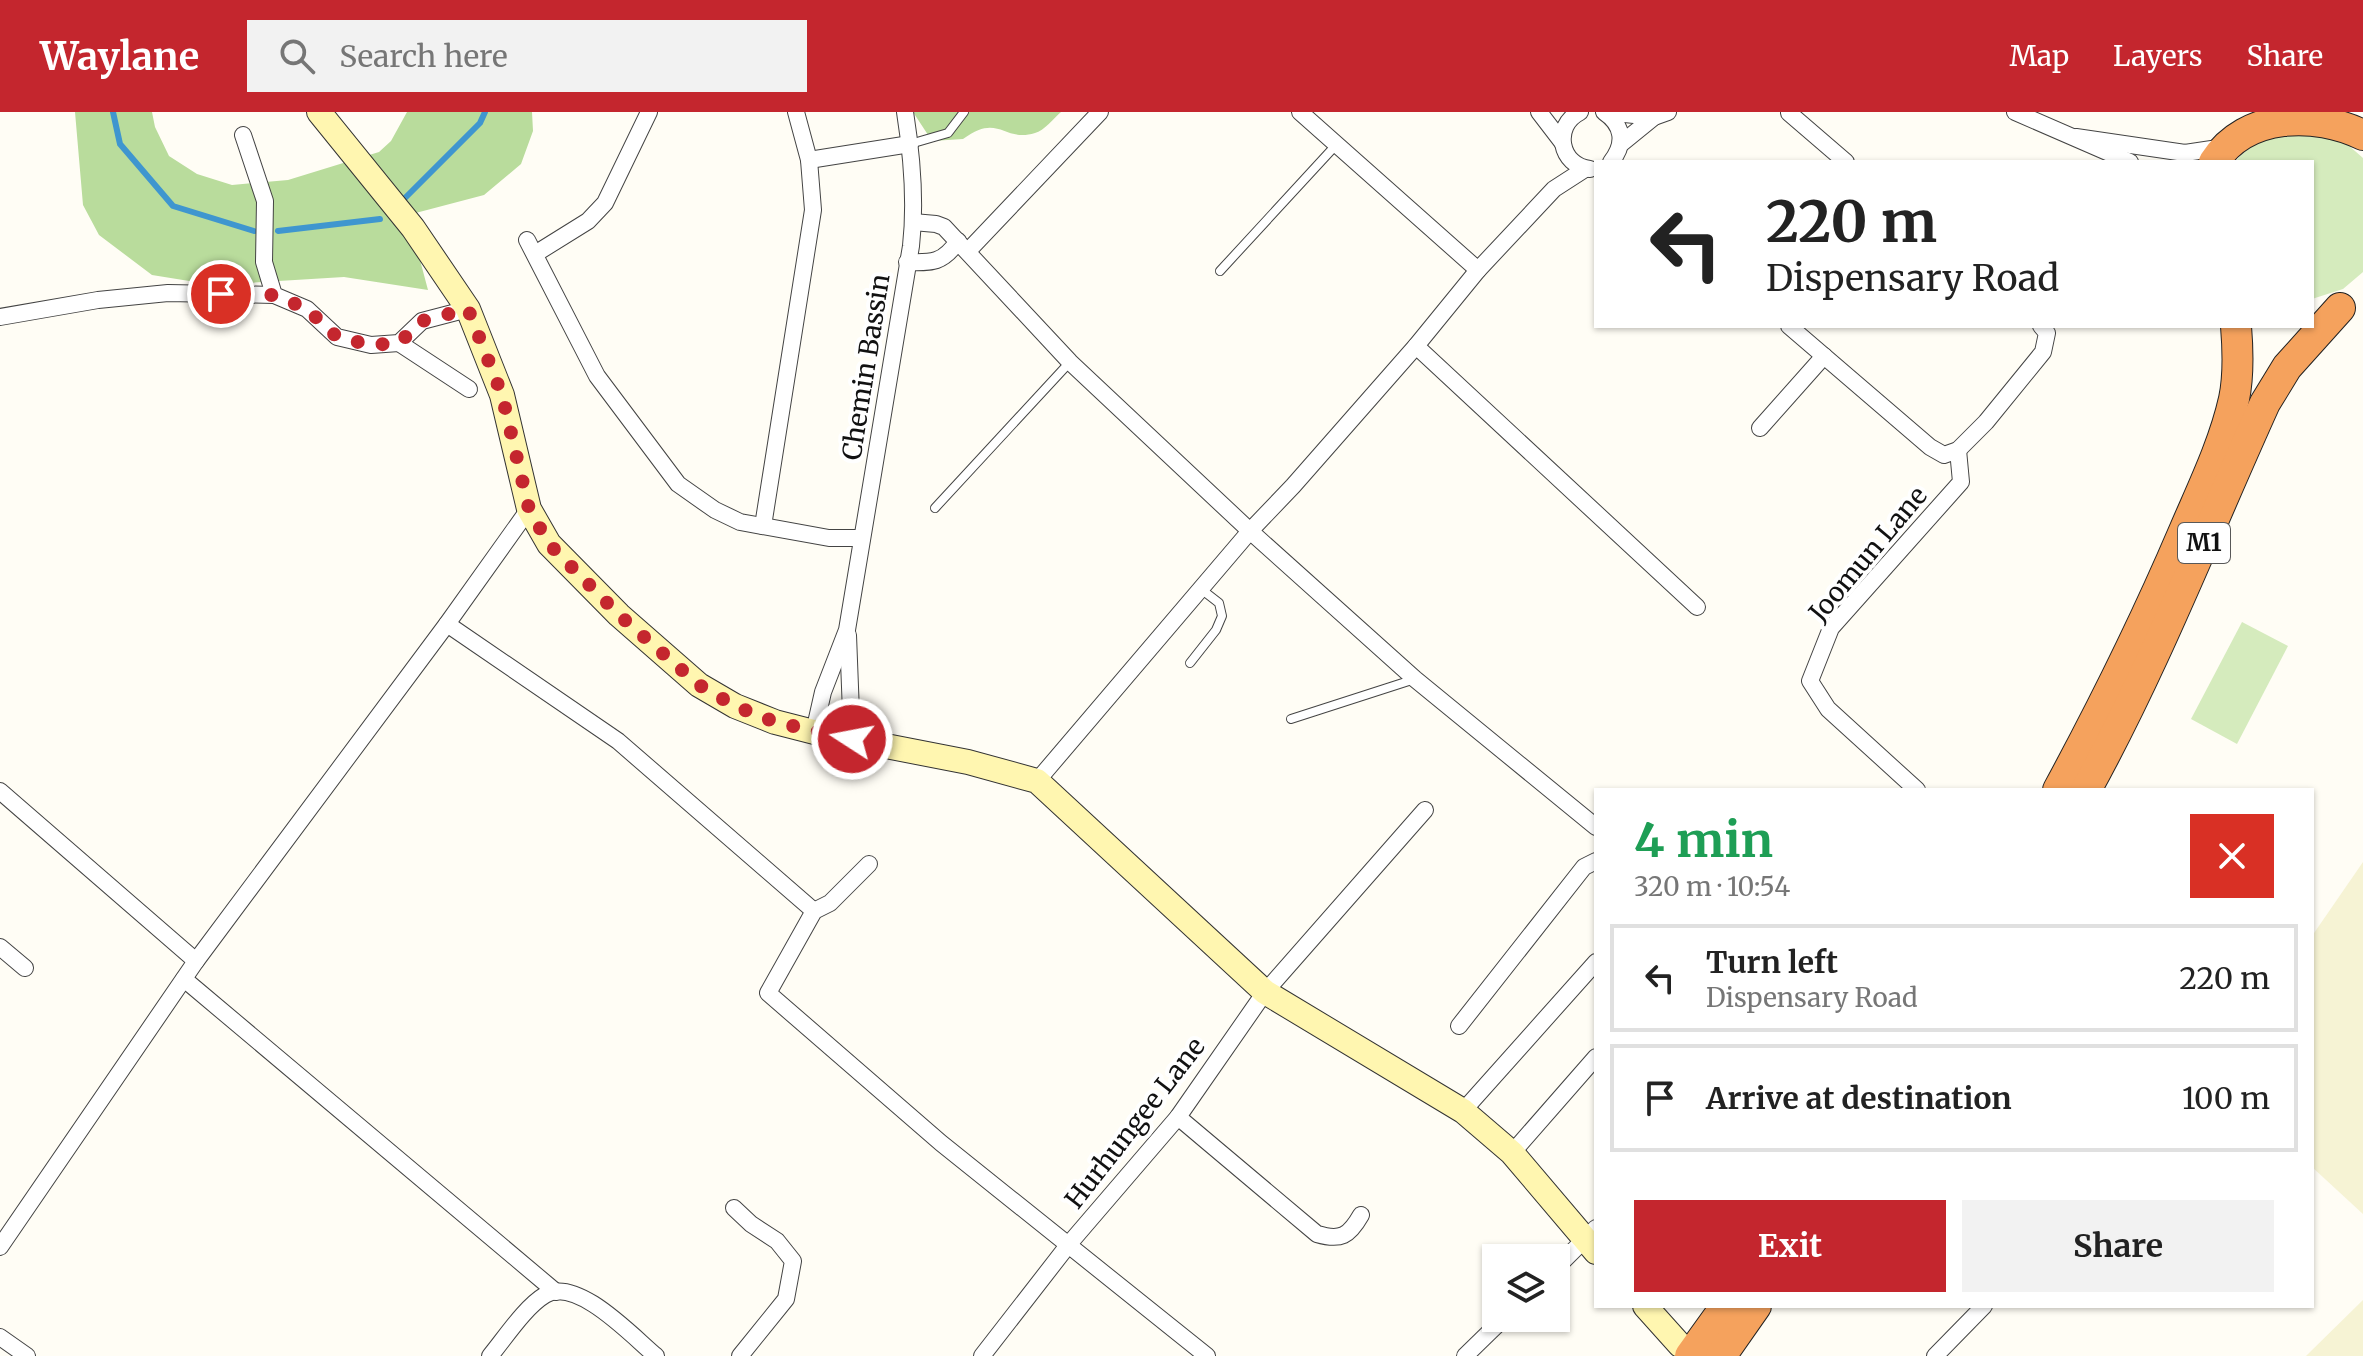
<!DOCTYPE html>
<html lang="en">
<head>
<meta charset="utf-8">
<style>
	:root { --surface:#fff; --page:#f2f2f2; --text:#222; --muted:#767676; --line:#e0e0e0; --accent:#c4262e }
	body { margin:0; font-family:Merriweather,serif; background:var(--page); color:var(--text); height:100vh; display:flex; flex-direction:column; font-size:30px; white-space:nowrap }
	* { box-sizing:border-box; margin:0 }
	p { font-size:26px; color:var(--muted) }
	.icon { flex:none; width:44px; height:44px; fill:none; stroke:currentColor; stroke-width:2; stroke-linecap:round; stroke-linejoin:round }
	.map { position:relative; flex:1; overflow:hidden }
	.side { position:absolute; left:1594px; top:676px; width:720px; height:520px; display:flex; flex-direction:column; background:var(--surface); border-radius:0px; box-shadow:0 2px 6px #0004 }
	.side>* { flex:none }
	.top-card { position:absolute; left:1594px; top:48px; width:720px; height:168px; border-radius:0px; box-shadow:0 2px 6px #0004; background:#fff; color:var(--text); overflow:hidden }
	.controls { position:absolute; left:1482px; top:1132px; display:grid; gap:16px }
	.controls a { display:grid; place-items:center; width:88px; height:88px; border-radius:0px; background:var(--surface); box-shadow:0 2px 6px #0004; font-size:40px }
	.pin { position:absolute; display:grid; place-items:center; width:68px; height:68px; color:#fff; margin:-34px; border:4px solid #fff; border-radius:50%; box-shadow:0 2px 8px #0007 }
	.me { position:absolute; width:88px; margin:-44px; rotate:281deg; stroke-linejoin:round; filter:drop-shadow(0 0 6px #0008) }
	.turn { display:flex; align-items:center; gap:28px; height:168px; padding:0 40px; font-size:36px }
	.turn .icon { width:104px; height:104px; stroke-width:2.5 }
	.turn b { display:block; font-size:56px; line-height:68px }
	.round { display:grid; place-items:center; flex:none; width:84px; height:84px; border-radius:0px; background:var(--page) }
	.headline { display:flex; align-items:center; justify-content:space-between; height:136px; padding:0 40px }
	h1 { font-size:48px; font-weight:700; line-height:60px; color:#1e9e55 }
	.cta { display:flex; gap:16px; margin-top:auto; padding:16px 40px }
	.cta a { flex:1; height:92px; border-radius:0px; background:var(--accent); color:#fff; font-size:32px; font-weight:700; line-height:92px; text-align:center }
	.cta a+a { background:var(--page); color:var(--text) }
	ul { padding:0; list-style:none }
	li { display:flex; align-items:center; gap:24px; height:108px; margin:0 16px 12px; padding:0 24px; border:4px solid var(--line); border-radius:0px }
	li div { flex:1 }
	li b { display:block; font-size:30px }
	li em { font-style:normal }
	header { display:flex; align-items:center; gap:48px; box-sizing:border-box; height:112px; padding:0 40px; background:var(--accent); color:#fff }
	header strong { font-size:38px }
	nav { display:flex; gap:44px; margin-inline-start:auto; font-size:28px }
	.search { width:560px; height:72px; background:var(--page); display:flex; align-items:center; gap:20px; box-sizing:border-box; padding:0 28px; border-radius:0px; color:var(--muted); font-size:30px }
	.map>svg:first-child { display:block }
</style>
</head>
<body>
<header>
<strong>Waylane</strong>
<div class="search"><svg class="icon" aria-label="search" viewBox="0 0 24 24"><circle cx="10" cy="10" r="6"/><path d="M15 15l6 6"/></svg>Search here</div>
<nav><a>Map</a><a>Layers</a><a>Share</a></nav>
</header>
<div class="map">
<svg width="2363" height="1244" viewBox="0 0 2363 1244">
	<rect width="100%" height="100%" fill="#fffdf5"/>
	<g fill="#f6f3d4">
		<polygon points="2363,750 2363,1102 2312,1055 2312,824"/>
		<polygon points="2363,1188 2363,1244 2306,1244"/>
	</g>
	<g fill="#d5ebbd">
		<path d="M2300 18 2347 32 2363 46V160L2343 177 2312 187V50H2235C2255 27 2272 24 2300 18Z"/>
		<polygon points="2242,510 2288,534 2237,632 2191,607"/>
	</g>
	<g fill="#b9dc9c">
		<polygon points="75,0 152,0 155,15 169,44 197,62 232,73 288,68 379,40 391,29 407,0 532,0 533,19 521,52 484,83 408,103 428,178 344,165 214,173 152,163 99,123 83,93"/>
		<path d="M913 0H1061C1054 6 1044 19 1035 21 1004 31 999 0 963 27L932 29Z"/>
	</g>
	<g fill="none" stroke-linecap="round" stroke-linejoin="round">
		<g stroke="#3f96cf" stroke-width="6">
			<polyline points="113,0 120,32 173,94 254,119"/>
			<polyline points="401,90 480,11 485,0"/>
			<polyline points="278,119 380,107"/>
		</g>
		<defs>
			<g id="lane">
				<polyline points="910,32 948,21 964,0"/>
				<polyline points="1220,159 1336,33"/>
				<polyline points="935,396 1070,250"/>
				<polyline points="1190,551 1216,518 1222,504 1219,491 1201,477"/>
				<polyline points="1291,607 1415,567"/>
			</g>
			<g id="street">
				<polyline points="1300,0 1478,158"/>
				<polyline points="1539,0 1562,30"/>
				<path d="M1580 0C1552 14 1560 54 1590 57"/>
				<path d="M1604 0C1623 13 1626 31 1611 50"/>
				<polyline points="1605,0 1654,5"/>
				<polyline points="2015,0 2130,50"/>
				<polyline points="1789,1 1846,50"/>
				<polyline points="243,23 265,89 264,150 274,183 307,197 337,225 371,233 399,231 422,209 468,197"/>
				<polyline points="2076,25 2185,41 2225,35"/>
				<polyline points="1622,31 1654,5 1668,0"/>
				<polyline points="809,48 910,32"/>
				<polyline points="913,110 936,112 944,115 1070,250 1250,419 1415,567 1596,715"/>
				<polyline points="527,128 597,264 678,372 715,398 740,410 829,426 862,426"/>
				<polyline points="968,139 1100,0"/>
				<polyline points="535,142 588,109 605,91 649,0"/>
				<path d="M907 150C932 151 943 151 958 129"/>
				<polyline points="0,205 98,188 168,181 274,183"/>
				<polyline points="1789,214 1930,335 1944,343 1958,338 1986,310 2043,240 2047,221 2041,214"/>
				<polyline points="399,231 469,277"/>
				<polyline points="1416,234 1697,495"/>
				<polyline points="1760,316 1824,244"/>
				<polyline points="763,414 813,98 809,48 796,0"/>
				<polyline points="447,512 618,629 814,799"/>
				<polyline points="848,523 852,627"/>
				<path d="M814 620 823 580 847 518 911 134C916 89 912 44 905 0"/>
				<polyline points="1037,669 1250,419 1293,374 1416,234 1478,158 1554,77 1585,57"/>
				<polyline points="1917,678 1828,597 1810,569 1831,516 1961,370 1958,338"/>
				<polyline points="0,679 196,849"/>
				<polyline points="869,752 830,791 814,799 768,881 941,1031 1207,1244"/>
				<polyline points="0,835 25,856"/>
				<polyline points="184,867 556,1180"/>
				<polyline points="1459,914 1584,755 1596,749"/>
				<polyline points="1463,999 1596,850"/>
				<path d="M1178 1005 1317 1122C1341 1129 1349 1124 1361 1103"/>
				<polyline points="1512,1041 1596,945"/>
				<polyline points="734,1096 751,1112 777,1129 793,1149 786,1187 740,1244"/>
				<polyline points="0,1135 196,849 447,512 529,397"/>
				<polyline points="1556,1156 1596,1116"/>
				<polyline points="0,1225 27,1244"/>
				<path d="M490 1244C505 1226 525 1195 545 1183 577 1164 633 1225 656 1244"/>
				<polyline points="982,1244 1069,1132 1178,1005 1265,880 1425,698"/>
				<polyline points="1465,1244 1504,1206"/>
				<polyline points="1935,1244 1984,1194"/>
			</g>
			<g id="secondary">
				<polyline points="319,0 413,116 468,197 502,283 529,397 549,432 619,503 699,573 735,594 775,610 814,620 968,650 1037,669 1265,880 1463,999 1512,1041 1596,1140"/>
				<polyline points="1645,1194 1680,1233"/>
			</g>
			<g id="highway">
				<path d="M2214 50C2246 0 2316 0 2363 23"/>
				<path d="M2058 678C2104 593 2146 508 2184 419 2202 377 2224 332 2234 287 2239 263 2238 238 2236 214"/>
				<path d="M2086 678C2155 553 2206 421 2265 291L2287 255 2340 196"/>
				<polyline points="1690,1244 1726,1194"/>
				<polyline points="1721,1244 1756,1194"/>
			</g>
		</defs>
		<use href="#lane" stroke="#444" stroke-width="10"/>
		<use href="#street" stroke="#444" stroke-width="18"/>
		<use href="#secondary" stroke="#333" stroke-width="26"/>
		<use href="#highway" stroke="#222" stroke-width="32"/>
		<use href="#lane" stroke="#fff" stroke-width="8"/>
		<use href="#street" stroke="#fff" stroke-width="16"/>
		<use href="#secondary" stroke="#fff6b0" stroke-width="24"/>
		<use href="#highway" stroke="#f5a25d" stroke-width="30"/>
	</g>
	<g fill="none" stroke-linecap="round" stroke-linejoin="round">
		<polyline stroke="#c4262e" stroke-width="14" stroke-dasharray="0 25.2" points="221,182 274,183 307,197 337,225 371,233 399,231 422,209 468,197 502,283 529,397 549,432 619,503 699,573 735,594 775,610 852,627"/>
	</g>
	<g text-anchor="middle" stroke-width="8" stroke-linejoin="round" paint-order="stroke">
		<rect fill="#fff" stroke="#585858" stroke-width="2" x="2178" y="411" width="52" height="40" rx="6"/>
		<g font-size="24" font-weight="bold" fill="#111">
			<text x="2204" y="439">M1</text>
		</g>
		<g font-size="26" fill="#111" stroke="#fff">
			<text transform="translate(866 255) rotate(-81)" y="9">Chemin Bassin</text>
			<text transform="translate(1868 442) rotate(-50)" y="9">Joomun Lane</text>
			<text transform="translate(1135 1011) rotate(-52)" y="9">Hurhungee Lane</text>
		</g>
	</g>
</svg>
<div class="controls">
<a><svg class="icon" aria-label="layers" viewBox="0 0 24 24"><path d="M12 4l9 5-9 5-9-5zM3 14l9 5 9-5"/></svg></a>
</div>
<div class="pin" style="left:221px;top:182px;background:#d93025"><svg class="icon" aria-label="arrive" viewBox="0 0 24 24"><path d="M6 21V4h12l-3 4 3 4H6"/></svg></div>
<svg class="me" style="left:852px;top:627px" viewBox="-20 -20 40 40"><circle r="17" fill="#c4262e" stroke="#fff" stroke-width="3"/><path d="M0-11L8 9 0 5-8 9z" fill="#fff"/></svg>
<div class="top-card">
<div class="turn"><svg class="icon" aria-label="left" viewBox="0 0 24 24"><path d="M17 20v-9H6M10 6l-5 5 5 5"/></svg><div><b>220 m</b>Dispensary Road</div></div>
</div>
<section class="side">
<div class="headline"><div><h1>4 min</h1><p>320 m · 10:54</p></div><a class="round" style="background:#d93025;color:#fff"><svg class="icon" aria-label="close" viewBox="0 0 24 24"><path d="M6 6l12 12M18 6L6 18"/></svg></a></div>
<ul>
<li><svg class="icon" aria-label="left" viewBox="0 0 24 24"><path d="M17 20v-9H6M10 6l-5 5 5 5"/></svg><div><b>Turn left</b><p>Dispensary Road</p></div><em>220 m</em></li>
<li><svg class="icon" aria-label="arrive" viewBox="0 0 24 24"><path d="M6 21V4h12l-3 4 3 4H6"/></svg><div><b>Arrive at destination</b></div><em>100 m</em></li>
</ul>
<div class="cta"><a>Exit</a><a>Share</a></div>
</section>
</div>
</body>
</html>
